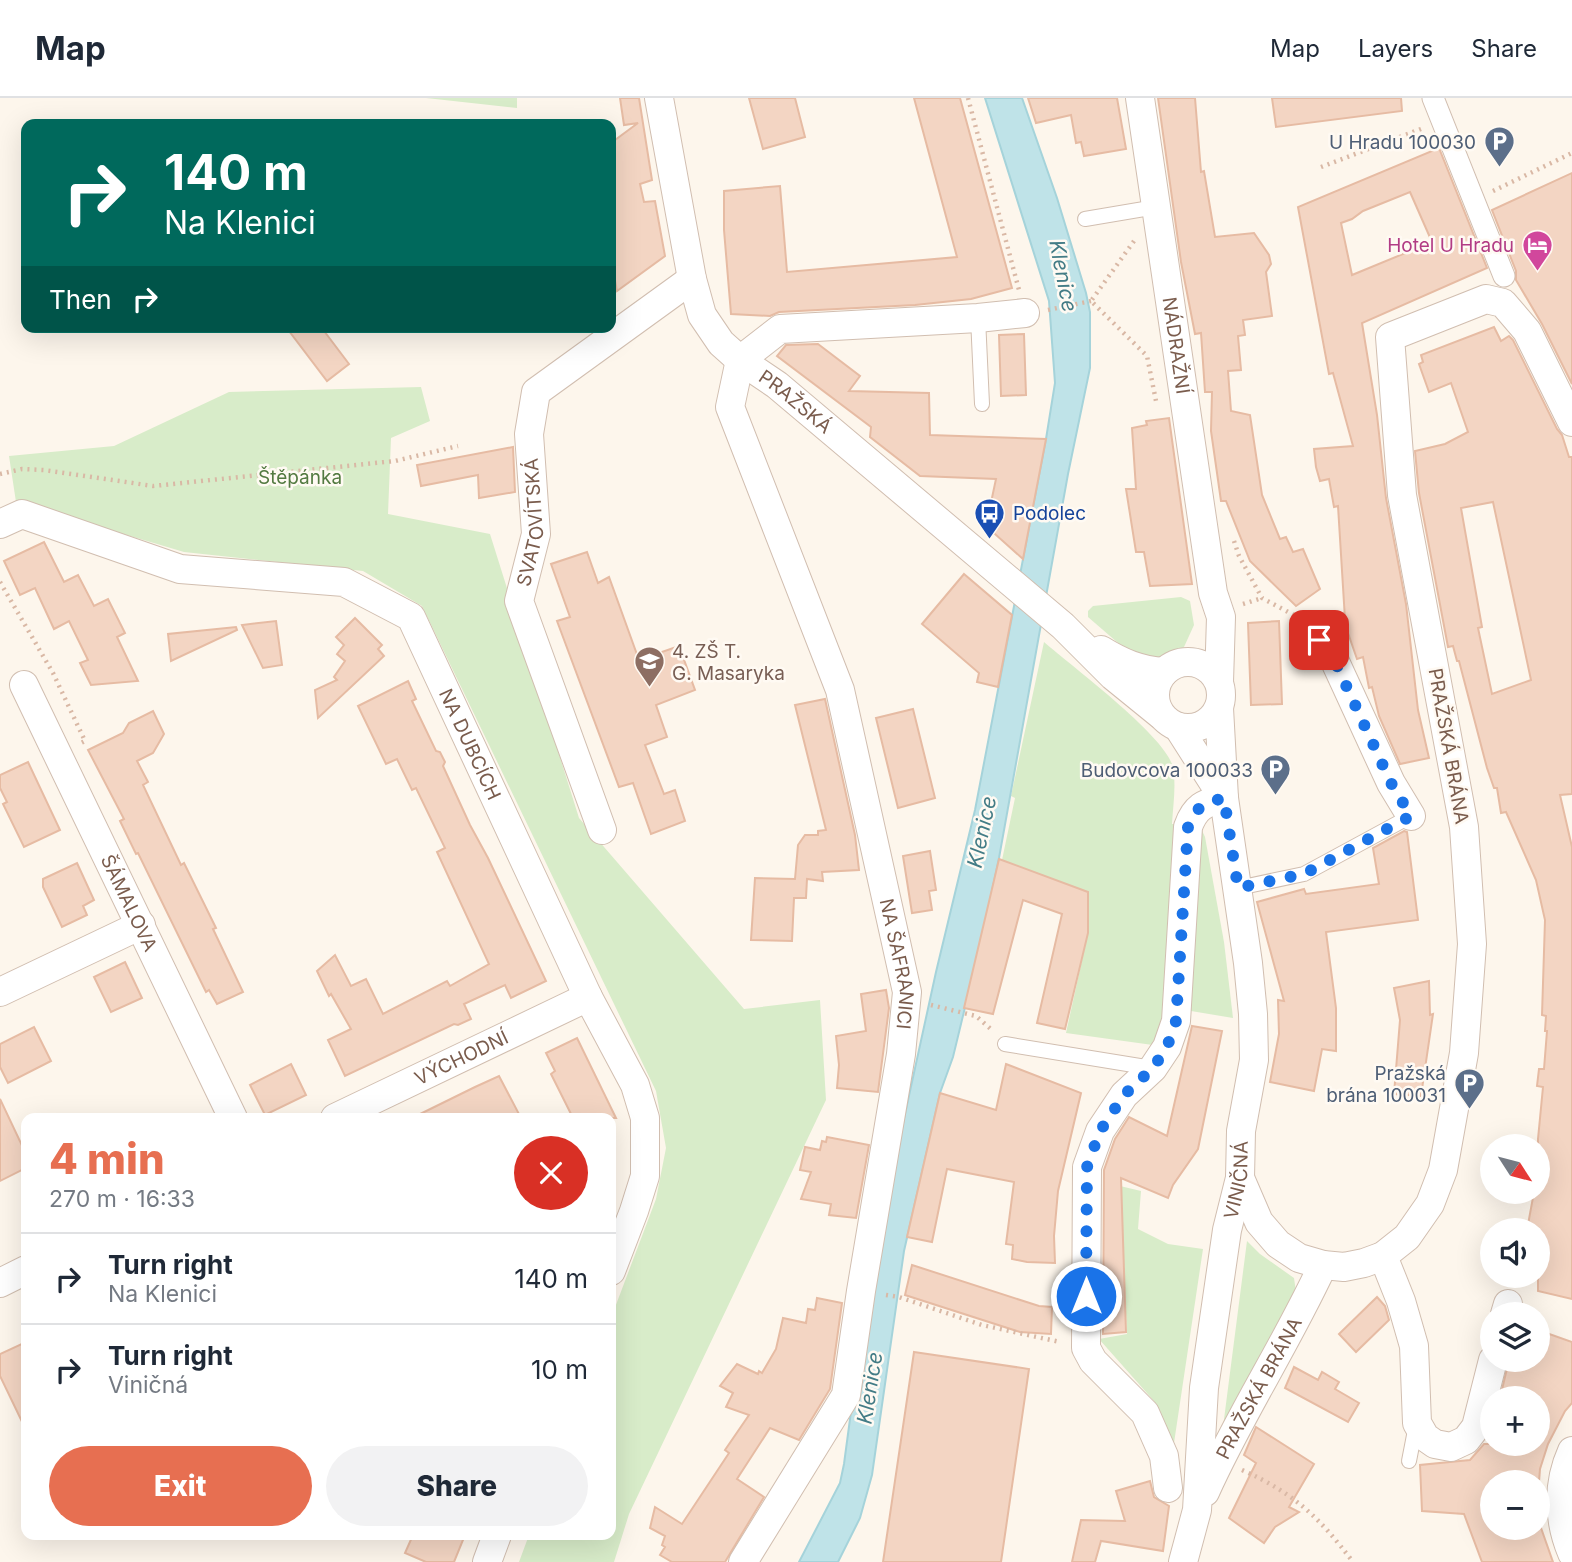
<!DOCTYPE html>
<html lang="en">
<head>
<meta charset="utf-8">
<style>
	:root { --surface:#fff; --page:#f2f2f3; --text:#1f2937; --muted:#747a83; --line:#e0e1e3; --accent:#e76f51 }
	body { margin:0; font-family:Inter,sans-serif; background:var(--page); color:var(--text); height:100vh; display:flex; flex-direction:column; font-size:26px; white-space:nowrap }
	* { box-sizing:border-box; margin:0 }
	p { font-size:23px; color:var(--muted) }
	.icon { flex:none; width:38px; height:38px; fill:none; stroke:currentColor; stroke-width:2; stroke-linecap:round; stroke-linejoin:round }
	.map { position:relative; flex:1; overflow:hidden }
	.sheet { position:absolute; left:21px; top:1015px; width:595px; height:427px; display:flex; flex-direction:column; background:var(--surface); border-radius:14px; box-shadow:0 7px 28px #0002 }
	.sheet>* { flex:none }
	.top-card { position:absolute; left:21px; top:21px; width:595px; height:214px; border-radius:14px; box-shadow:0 7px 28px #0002; background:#00695c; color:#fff; overflow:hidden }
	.needle { width:46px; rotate:126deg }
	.fabs { position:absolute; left:1480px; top:1036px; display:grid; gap:14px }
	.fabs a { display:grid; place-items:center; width:70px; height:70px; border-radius:50%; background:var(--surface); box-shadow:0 7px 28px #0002; font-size:35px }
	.pin { position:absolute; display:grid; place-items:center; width:60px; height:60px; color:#fff; margin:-30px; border-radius:14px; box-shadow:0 4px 10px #0006 }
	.me { position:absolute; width:77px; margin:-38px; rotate:0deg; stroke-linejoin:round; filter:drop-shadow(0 0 5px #0008) }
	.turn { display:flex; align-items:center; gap:24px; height:147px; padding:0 28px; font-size:32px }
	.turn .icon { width:91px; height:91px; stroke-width:2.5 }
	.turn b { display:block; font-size:49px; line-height:60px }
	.then { display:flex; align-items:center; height:66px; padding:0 28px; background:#0003; gap:14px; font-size:26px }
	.round { display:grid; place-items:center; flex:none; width:74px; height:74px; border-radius:37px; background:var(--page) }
	.summary { display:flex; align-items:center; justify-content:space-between; height:119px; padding:0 28px }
	h1 { font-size:42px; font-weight:800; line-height:52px; color:var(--accent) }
	.primary-button { display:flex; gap:14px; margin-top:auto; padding:14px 28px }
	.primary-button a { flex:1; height:80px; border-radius:42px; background:var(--accent); color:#fff; font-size:28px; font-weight:800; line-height:80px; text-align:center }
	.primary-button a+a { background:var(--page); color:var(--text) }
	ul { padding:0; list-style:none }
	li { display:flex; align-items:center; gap:21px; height:91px; padding:0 28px; border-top:2px solid var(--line) }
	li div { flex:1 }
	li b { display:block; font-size:26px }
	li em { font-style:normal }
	header { display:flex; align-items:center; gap:42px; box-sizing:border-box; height:98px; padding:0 35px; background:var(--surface); border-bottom:2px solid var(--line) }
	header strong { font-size:33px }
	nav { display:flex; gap:38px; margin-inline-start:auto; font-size:24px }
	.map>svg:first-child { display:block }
</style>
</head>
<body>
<header>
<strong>Map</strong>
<nav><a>Map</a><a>Layers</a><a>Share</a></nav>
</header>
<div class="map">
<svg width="1572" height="1464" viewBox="0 0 1572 1464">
	<rect width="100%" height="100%" fill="#fdf6ec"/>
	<g fill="#d8ecc9">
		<polygon points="426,0 517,0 517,10"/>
		<polygon points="421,289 430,323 391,340 388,416 490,436 579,720 744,911 820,902 826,1002 629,1416 614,1464 519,1464 529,1437 611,1437 611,1220 656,1101 666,1050 656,993 422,508 363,473 184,454 16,404 9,358 114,348 229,294"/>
		<polygon points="1181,499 1190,503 1194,527 1184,549 1162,561 1132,557 1088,519 1088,513 1093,508"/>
		<path d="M1044 544C1073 569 1161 635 1172 666 1177 684 1173 707 1172 726H1178L1160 948 1066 935 1088 835V794L1002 762 1015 700 1011 698Z"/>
		<polygon points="1199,726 1205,739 1224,844 1233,920 1185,912"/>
		<polygon points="1120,1088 1141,1093 1138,1131 1168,1146 1203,1151 1174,1345 1154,1303 1099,1241 1127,1236"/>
		<polygon points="1247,1143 1260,1156 1294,1180 1296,1194 1223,1329"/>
	</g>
	<polygon fill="#bfe3e8" stroke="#a5d3da" stroke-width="2" points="985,0 1022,0 1057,100 1086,195 1090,214 1090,270 1068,376 999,760 983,835 953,959 940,995 904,1153 872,1377 860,1420 838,1464 799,1464 840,1385 844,1366 863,1224 886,1103 936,874 975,712 1046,341 1055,285 1049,203"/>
	<g fill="#f3d5c3" stroke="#e6bba3" stroke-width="2" fill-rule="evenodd">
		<polygon points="620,0 639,0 652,82 640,86 644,104 655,103 665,158 617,193 611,161 611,45 638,25 624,27"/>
		<polygon points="749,0 795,0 805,39 763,51"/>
		<polygon points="914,0 960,0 1012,190 971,201 915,207 779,214 770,218 731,216 724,132 724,93 780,88 787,174 957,159"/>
		<polygon points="1028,0 1117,0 1126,51 1084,58 1081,44 1076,45 1071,17 1036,25"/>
		<polygon points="1158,0 1195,0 1201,74 1204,73 1215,139 1254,135 1269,157 1271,166 1266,174 1272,218 1243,222 1245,237 1238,238 1241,272 1228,273 1231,313 1250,317 1262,397 1280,441 1286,439 1293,454 1303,451 1320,491 1296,508 1250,463 1226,403 1221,403 1211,333 1212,294 1205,294 1201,235 1195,236 1181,164"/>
		<polygon points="1272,0 1401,0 1402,13 1276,29"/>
		<path d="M1439 50 1487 170 1362 225 1377 317 1386 400 1406 506 1418 612 1429 660 1400 666 1379 618 1372 589 1369 590 1363 559 1357 561 1348 535 1345 521 1338 408 1334 409 1329 381 1320 383 1316 369 1314 351 1353 348 1333 275 1329 276 1298 109ZM1410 94 1432 144 1352 177 1341 125 1352 121 1363 113Z"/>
		<polygon points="1572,75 1572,286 1542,226 1516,182 1516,173 1492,112"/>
		<polygon points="286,229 321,229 349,266 327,283"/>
		<path d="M1494 229 1501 243 1509 238 1513 242 1557 331 1562 337 1569 359H1572V696L1560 697 1572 749V1201L1538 1193V1132H1527L1534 1094H1538V1041L1543 989 1537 988 1539 971H1544L1547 933H1545L1546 918 1542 917 1545 822 1536 782 1506 714 1501 715 1497 690H1494L1487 670 1459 563H1457L1453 548 1448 549 1419 395 1415 353 1445 346 1468 334 1451 285 1429 294 1419 266 1423 264 1421 257ZM1493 404 1531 582 1492 596 1478 530 1482 529 1461 410Z"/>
		<polygon points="1024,236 1026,297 1001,298 999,237"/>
		<polygon points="818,246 860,278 849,293 929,295 930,337 1046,341 1023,461 986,428 996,381 920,378 870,339 871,329 777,258 786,247"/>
		<polygon points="1169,320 1192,486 1150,488 1144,454 1136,454 1126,391 1136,391 1132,330 1147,327 1146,323"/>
		<polygon points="513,349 515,394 479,400 478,377 421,388 417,367"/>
		<polygon points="44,444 64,484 78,477 94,508 108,501 125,535 117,539 138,583 91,587 80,565 88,562 69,523 54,531 35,490 20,497 4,463"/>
		<polygon points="587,454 598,485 609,479 639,562 679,548 695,592 656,607 667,639 645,647 664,696 675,692 685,723 651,736 633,685 619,689 557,523 570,519 551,466"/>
		<polygon points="964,476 1012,517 998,589 977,584 979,575 922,526"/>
		<polygon points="355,520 382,547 378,551 384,558 318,620 315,592 337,582 334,579 345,563 337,556 344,547 336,539"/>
		<polygon points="276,523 282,567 263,570 242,527"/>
		<polygon points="1279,523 1282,606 1251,607 1248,525"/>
		<polygon points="236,529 237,532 171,563 168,536"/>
		<polygon points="408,583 416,601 412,603 436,653 440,654 445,664 443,668 470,727 488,760 546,883 511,900 505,887 464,906 471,921 458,927 454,926 345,978 328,942 351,931 331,896 329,898 317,873 335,857 351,888 366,881 383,916 447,883 450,888 489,866 437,754 445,750 416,690 412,692 397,661 386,666 358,608"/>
		<polygon points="825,601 855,737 859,772 822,774 823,783 807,781 806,800 794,800 792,843 751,842 755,780 795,781 798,747 805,737 818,737 818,733 826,732 795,607"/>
		<polygon points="913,611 935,700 898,710 876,620"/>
		<polygon points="153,613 164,636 153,655 137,663 148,684 143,687 181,767 184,765 216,830 213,831 243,894 217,906 209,892 206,894 138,755 136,756 120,723 124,721 88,652 123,635 129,625"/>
		<polygon points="28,664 60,732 24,749 3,706 7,704 0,690 0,677"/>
		<polygon points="1404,733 1407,734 1418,822 1326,834 1336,910 1336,953 1322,951 1314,993 1270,984 1279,936 1278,902 1284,903 1257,804 1304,791 1306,796 1379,786 1373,750"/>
		<polygon points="930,753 936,792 929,793 932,812 912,815 903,758"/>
		<polygon points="999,761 1088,794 1088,835 1065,931 1037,925 1062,816 1023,802 993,916 964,910"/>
		<polygon points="77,765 94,802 83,808 87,817 62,829 43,789 43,781"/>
		<polygon points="125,864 142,900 111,914 94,879"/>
		<polygon points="1429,883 1430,917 1433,916 1421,998 1394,996 1400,922 1394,890"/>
		<polygon points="886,892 889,910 878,994 837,990 839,967 836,938 866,933 861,896"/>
		<polygon points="1192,928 1222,933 1198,1051 1173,1087 1168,1100 1121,1080 1126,1234 1103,1236 1104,1072 1115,1041 1129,1019 1167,1038"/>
		<polygon points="34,929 51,963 8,985 0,969 0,946"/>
		<polygon points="577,940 616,1020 573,1020 551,976 555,973 546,955"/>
		<polygon points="291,966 306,997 265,1017 250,987"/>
		<polygon points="1006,966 1081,995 1058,1093 1054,1138 1055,1165 1027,1164 1012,1161 1013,1147 1006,1146 1014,1084 947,1071 932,1144 907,1139 940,995 996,1012"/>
		<polygon points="499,978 521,1020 412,1020 475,989"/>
		<polygon points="0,1001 26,1056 26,1070 0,1083"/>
		<polygon points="827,1039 869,1047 856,1120 829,1117 831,1106 801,1101 811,1074 800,1072 805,1049 820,1052 822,1043 826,1044"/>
		<polygon points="912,1167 1039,1208 1052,1209 1051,1236 1020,1234 905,1197"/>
		<polygon points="1377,1199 1385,1208 1389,1222 1356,1254 1339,1236"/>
		<polygon points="817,1200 842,1205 830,1291 799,1342 770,1330 737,1381 764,1399 725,1464 672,1464 660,1457 665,1449 662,1447 665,1438 650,1430 655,1409 682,1426 729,1355 725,1352 749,1317 726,1309 733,1295 720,1288 737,1266 758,1276 759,1273 762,1275 776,1251 783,1220 806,1225 808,1211 815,1212"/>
		<polygon points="1538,1232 1572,1244 1572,1305 1565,1313 1548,1346 1540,1371 1539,1384 1493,1384 1493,1430 1541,1430 1553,1464 1482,1464 1464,1416 1422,1413 1420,1367 1470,1362 1484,1346 1538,1346 1538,1300 1500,1300 1509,1262 1538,1262"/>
		<polygon points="26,1244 26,1332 0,1278 0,1256"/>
		<polygon points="914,1254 1029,1271 1001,1464 883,1464"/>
		<polygon points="1294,1269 1318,1282 1322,1274 1339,1284 1335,1291 1359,1305 1348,1324 1285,1290"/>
		<polygon points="1256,1329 1314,1366 1289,1409 1299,1414 1275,1429 1264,1445 1229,1420 1256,1365 1244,1357"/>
		<polygon points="1150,1383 1154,1399 1169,1408 1163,1453 1101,1443 1095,1464 1072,1464 1081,1422 1125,1423 1116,1393"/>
		<polygon points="413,1437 465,1437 454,1464 426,1464 405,1455"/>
	</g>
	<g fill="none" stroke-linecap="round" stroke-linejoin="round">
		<defs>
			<g id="service">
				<polyline points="1085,121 1156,109"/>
				<polyline points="978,220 982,306"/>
				<polyline points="1238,790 1304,776 1411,718"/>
				<polyline points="1005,946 1152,970"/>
				<polyline points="1409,1363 1416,1327"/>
			</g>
			<polyline id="pedestrian" points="1433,0 1504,178"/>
			<g id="minor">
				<path id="s1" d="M659 0 692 181 702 217 721 245 740 262 777 287 1063 528 1113 578 1161 617"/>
				<path id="s2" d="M1140 0 1213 495 1221 519 1219 584"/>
				<path id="s3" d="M740 262 730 309 840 592 907 894 901 956 861 1193 846 1297 743 1464"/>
				<polyline points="740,262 780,231 978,220 1025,215"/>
				<path id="s4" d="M0 426 22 416 180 471 344 484 411 519 588 899 635 987 645 1020V1078L634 1113 611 1173"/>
				<polyline points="1319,542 1332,557 1391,685 1411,718"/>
				<path d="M1101 552C1122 565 1139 572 1164 574"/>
				<circle cx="1188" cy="597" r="33"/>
				<path id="s5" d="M24 587 233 1020"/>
				<polyline points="1178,629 1222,698"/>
				<path id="s6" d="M602 732 519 503 536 436 529 336 536 294 692 181"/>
				<polyline points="0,894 141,827"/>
				<path id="s7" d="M335 1020 588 899"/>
				<polyline points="1240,1080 1259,1124 1278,1146 1299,1160 1323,1167 1344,1169 1364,1165 1383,1158 1407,1139 1430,1106 1443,1072 1464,955 1472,846 1464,729 1402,397 1390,239 1486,201 1503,205 1527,233 1572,324"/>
				<polyline points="1383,1158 1401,1203 1414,1248 1417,1325 1425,1339 1435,1346 1451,1349 1466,1342 1476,1329 1493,1262"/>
				<polyline points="0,1185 26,1172"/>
				<polyline points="1505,1216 1508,1206"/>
				<path d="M1572 1353C1557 1386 1558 1422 1572 1455"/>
				<path d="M1168 1390 1164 1358 1145 1315 1093 1263 1086 1250 1087 1069 1100 1033 1124 997 1153 970 1167 949 1176 923 1188 729C1195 709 1204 705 1224 700"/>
				<path id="s8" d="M1205 1394C1240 1316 1287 1245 1323 1167"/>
				<polyline points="487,1464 497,1437"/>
				<path id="s9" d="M1183 1464 1197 1412 1204 1290 1227 1132 1240 1080 1241 1033 1254 962 1253 916 1248 865 1224 700 1219 610"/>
			</g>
		</defs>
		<use href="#service" stroke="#d1beb0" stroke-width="16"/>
		<use href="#pedestrian" stroke="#d1beb0" stroke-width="23"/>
		<use href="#minor" stroke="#d1beb0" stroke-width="30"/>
		<g stroke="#d9b8a5" stroke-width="4.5" stroke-dasharray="2 5" stroke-linecap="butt">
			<polyline points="968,0 1019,192"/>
			<polyline points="1321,69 1421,31"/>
			<polyline points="1493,93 1572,55"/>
			<polyline points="1134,143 1091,203 1147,258 1156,303"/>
			<polyline points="1048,212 1091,203"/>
			<polyline points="0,376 22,371 44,372 153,388 395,363 458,348"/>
			<polyline points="1234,443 1239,458 1262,500 1303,522"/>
			<polyline points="0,484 53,575 85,643 81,645"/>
			<polyline points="1243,506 1262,500"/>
			<polyline points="931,907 976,918 993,933"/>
			<polyline points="886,1197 899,1199 982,1227 1060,1244"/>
			<path d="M1242 1372C1294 1395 1319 1419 1353 1464"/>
		</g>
		<use href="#service" stroke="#fff" stroke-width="14"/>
		<use href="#pedestrian" stroke="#fff" stroke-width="21"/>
		<use href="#minor" stroke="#fff" stroke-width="28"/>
	</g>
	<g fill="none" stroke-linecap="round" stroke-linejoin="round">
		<path stroke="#1a73e8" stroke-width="12" stroke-dasharray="0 21.6" d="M1086 1198 1087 1069 1100 1033 1124 997 1153 970 1167 949 1176 923 1188 729C1195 709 1204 705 1224 700L1238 790 1304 776 1411 718 1391 685 1332 557 1319 542"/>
	</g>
	<defs>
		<symbol id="parking-pin" viewBox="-11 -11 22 30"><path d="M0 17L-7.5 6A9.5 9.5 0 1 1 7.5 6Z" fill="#5c6f8a" stroke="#fffaf3"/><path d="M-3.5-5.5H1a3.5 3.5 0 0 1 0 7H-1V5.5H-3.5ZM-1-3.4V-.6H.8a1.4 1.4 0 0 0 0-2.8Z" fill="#fff"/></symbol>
		<symbol id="hotel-pin" viewBox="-11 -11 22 30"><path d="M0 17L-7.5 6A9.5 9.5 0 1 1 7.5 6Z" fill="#d1479c" stroke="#fffaf3"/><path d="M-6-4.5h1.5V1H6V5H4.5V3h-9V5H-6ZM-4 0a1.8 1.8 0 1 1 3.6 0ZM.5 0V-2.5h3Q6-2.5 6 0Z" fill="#fff"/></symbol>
		<symbol id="bus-pin" viewBox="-11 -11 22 30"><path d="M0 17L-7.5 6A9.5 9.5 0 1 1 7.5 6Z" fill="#1a4fb4" stroke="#fffaf3"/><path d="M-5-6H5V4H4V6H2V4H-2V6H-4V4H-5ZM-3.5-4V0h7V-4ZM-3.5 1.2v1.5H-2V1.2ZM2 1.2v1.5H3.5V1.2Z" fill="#fff"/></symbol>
		<symbol id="school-pin" viewBox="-11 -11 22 30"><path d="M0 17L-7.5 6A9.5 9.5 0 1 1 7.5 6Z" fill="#8d6e63" stroke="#fffaf3"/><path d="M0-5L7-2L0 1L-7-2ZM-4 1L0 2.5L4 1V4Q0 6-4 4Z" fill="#fff"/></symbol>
	</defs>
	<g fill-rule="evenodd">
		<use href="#parking-pin" x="1482" y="26" width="35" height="47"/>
		<use href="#hotel-pin" x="1520" y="130" width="35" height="47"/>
		<use href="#bus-pin" x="972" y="398" width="35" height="47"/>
		<use href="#school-pin" x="632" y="546" width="35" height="47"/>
		<use href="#parking-pin" x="1258" y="654" width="35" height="47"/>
		<use href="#parking-pin" x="1452" y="968" width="35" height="47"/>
	</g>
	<g text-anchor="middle" stroke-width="5" stroke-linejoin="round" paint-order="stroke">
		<g font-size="19" fill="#4e5e75" stroke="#fffaf3" text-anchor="end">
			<text x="1476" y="51">U Hradu 100030</text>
			<text x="1253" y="679">Budovcova 100033</text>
			<text x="1446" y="982">Pražská<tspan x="1446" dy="22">brána 100031</tspan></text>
		</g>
		<g font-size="19" fill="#b23c85" stroke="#fffaf3" text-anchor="end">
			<text x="1514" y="154">Hotel U Hradu</text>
		</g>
		<g font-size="19" fill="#7a5c4d" stroke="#fffaf3">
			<text dy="7" stroke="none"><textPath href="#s2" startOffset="250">NÁDRAŽNÍ</textPath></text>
			<text dy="7" stroke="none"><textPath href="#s1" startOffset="350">PRAŽSKÁ</textPath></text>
			<text dy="7" stroke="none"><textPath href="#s6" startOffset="324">SVATOVÍTSKÁ</textPath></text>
			<text dy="7" stroke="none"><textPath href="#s4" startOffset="572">NA DUBCÍCH</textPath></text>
			<text transform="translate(1449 648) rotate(80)" y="7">PRAŽSKÁ BRÁNA</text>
			<text dy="7" stroke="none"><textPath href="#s5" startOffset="242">ŠÁMALOVA</textPath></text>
			<text dy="7" stroke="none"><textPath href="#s3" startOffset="632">NA ŠAFRANICI</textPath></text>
			<text dy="7" stroke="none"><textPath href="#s7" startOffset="140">VÝCHODNÍ</textPath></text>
			<text dy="7" stroke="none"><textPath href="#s9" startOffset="387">VINIČNÁ</textPath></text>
			<text dy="7" stroke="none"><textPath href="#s8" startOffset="117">PRAŽSKÁ BRÁNA</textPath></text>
		</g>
		<g font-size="19" fill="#537a41" stroke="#fffaf3">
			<text x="300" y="386">Štěpánka</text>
		</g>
		<g font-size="19" fill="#164399" stroke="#fffaf3" text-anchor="start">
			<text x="1013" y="422">Podolec</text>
		</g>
		<g font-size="19" fill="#785e54" stroke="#fffaf3" text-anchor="start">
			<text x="672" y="560">4. ZŠ T.<tspan x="672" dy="22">G. Masaryka</tspan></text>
		</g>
		<g font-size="21" font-style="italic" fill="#437c86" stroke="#fffaf3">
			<text transform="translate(1063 178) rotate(79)" y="7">Klenice</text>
			<text transform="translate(982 734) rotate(-78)" y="7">Klenice</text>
			<text transform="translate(870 1290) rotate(-81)" y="7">Klenice</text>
		</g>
	</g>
</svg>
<div class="fabs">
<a><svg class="needle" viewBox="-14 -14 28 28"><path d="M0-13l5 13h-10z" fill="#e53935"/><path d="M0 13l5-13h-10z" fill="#747a83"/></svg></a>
<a><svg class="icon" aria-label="sound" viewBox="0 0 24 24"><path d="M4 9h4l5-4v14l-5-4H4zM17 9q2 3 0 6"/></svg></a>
<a><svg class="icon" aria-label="layers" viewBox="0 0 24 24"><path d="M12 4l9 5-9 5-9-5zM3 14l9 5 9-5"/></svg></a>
<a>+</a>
<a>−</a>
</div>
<div class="pin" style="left:1319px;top:542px;background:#d93025"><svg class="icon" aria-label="arrive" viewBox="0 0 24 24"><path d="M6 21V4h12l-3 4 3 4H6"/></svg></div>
<svg class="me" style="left:1086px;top:1198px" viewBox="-20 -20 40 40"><circle r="17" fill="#1a73e8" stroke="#fff" stroke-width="3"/><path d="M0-11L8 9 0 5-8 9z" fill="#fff"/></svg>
<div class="top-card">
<div class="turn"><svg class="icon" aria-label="right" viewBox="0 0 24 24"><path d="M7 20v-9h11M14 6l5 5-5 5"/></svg><div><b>140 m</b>Na Klenici</div></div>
<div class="then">Then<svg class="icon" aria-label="right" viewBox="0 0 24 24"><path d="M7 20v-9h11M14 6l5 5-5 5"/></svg></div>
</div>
<section class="sheet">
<div class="summary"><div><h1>4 min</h1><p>270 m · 16:33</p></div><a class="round" style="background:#d93025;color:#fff"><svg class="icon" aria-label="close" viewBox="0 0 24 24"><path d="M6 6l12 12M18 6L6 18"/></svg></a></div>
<ul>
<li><svg class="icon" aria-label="right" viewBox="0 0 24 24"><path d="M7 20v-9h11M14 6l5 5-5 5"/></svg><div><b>Turn right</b><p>Na Klenici</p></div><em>140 m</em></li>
<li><svg class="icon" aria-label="right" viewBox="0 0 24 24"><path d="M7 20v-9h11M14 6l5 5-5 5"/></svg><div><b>Turn right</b><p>Viničná</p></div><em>10 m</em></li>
</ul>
<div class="primary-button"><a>Exit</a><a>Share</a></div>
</section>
</div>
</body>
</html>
